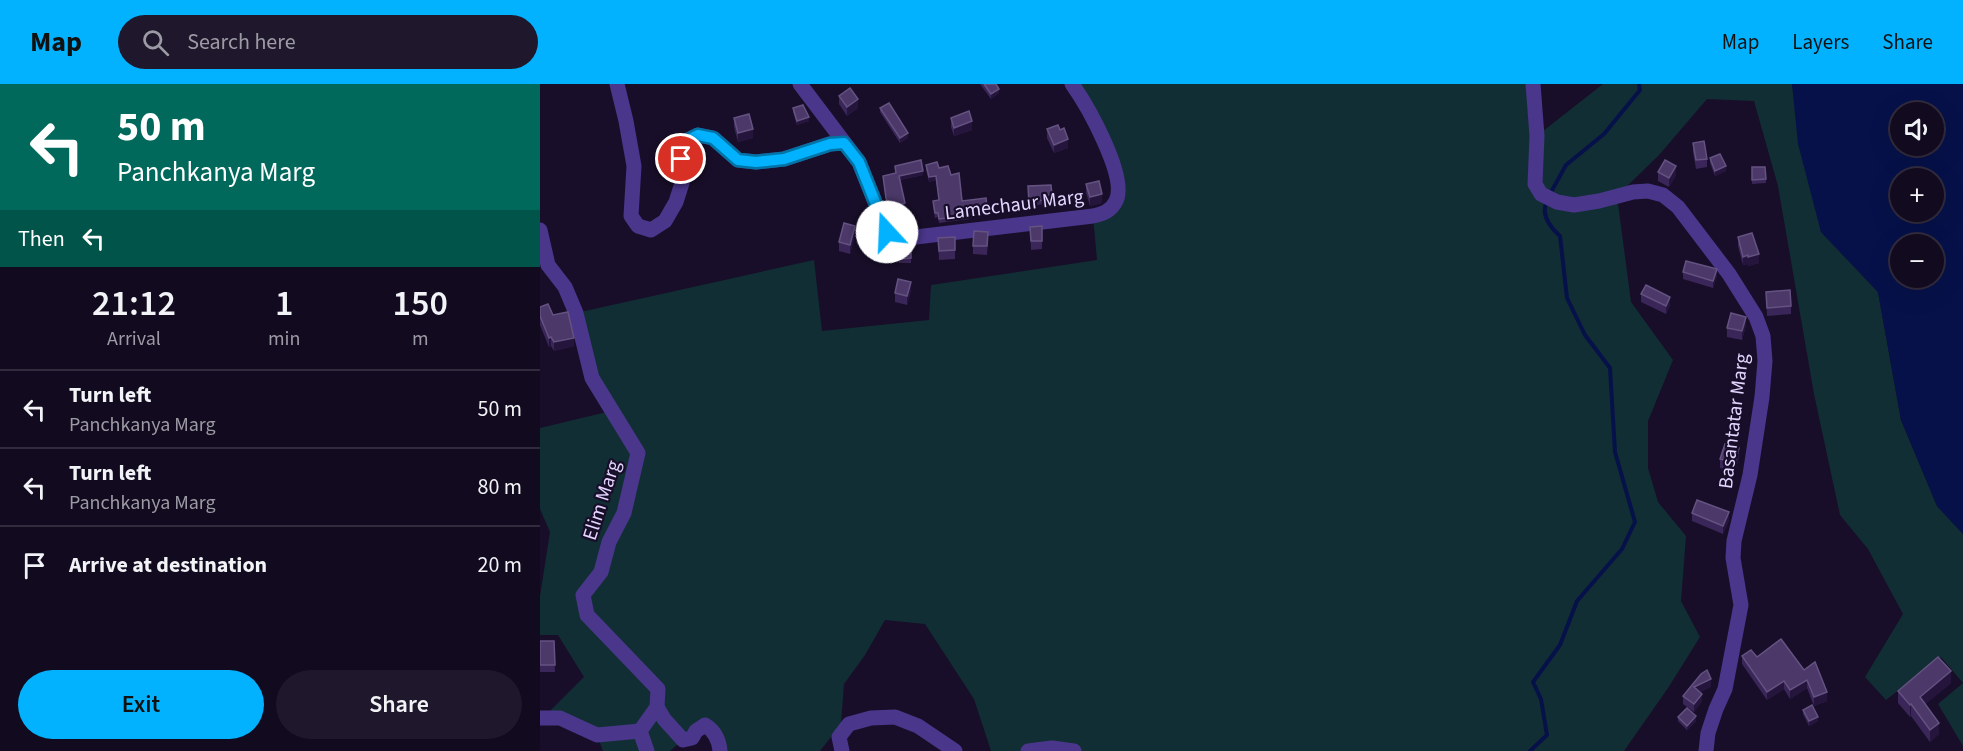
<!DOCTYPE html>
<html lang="en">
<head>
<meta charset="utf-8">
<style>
	:root { --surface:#120a1f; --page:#1f182c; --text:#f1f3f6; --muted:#9c9aa4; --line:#312b3d; --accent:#02b2ff }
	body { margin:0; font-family:"Source Sans 3",sans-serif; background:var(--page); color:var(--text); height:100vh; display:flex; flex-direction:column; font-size:22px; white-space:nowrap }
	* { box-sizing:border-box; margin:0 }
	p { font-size:20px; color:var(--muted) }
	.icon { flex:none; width:33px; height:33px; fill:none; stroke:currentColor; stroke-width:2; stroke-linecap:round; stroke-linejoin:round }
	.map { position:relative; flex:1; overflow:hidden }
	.drawer { display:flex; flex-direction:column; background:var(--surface); width:540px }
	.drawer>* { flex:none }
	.top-card { background:#00695c; color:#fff; overflow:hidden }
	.controls { position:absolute; left:1350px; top:18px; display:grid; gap:12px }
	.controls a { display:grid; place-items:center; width:54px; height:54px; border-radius:50%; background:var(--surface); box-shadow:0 6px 24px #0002,0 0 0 2px var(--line); font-size:30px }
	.pin { position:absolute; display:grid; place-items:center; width:51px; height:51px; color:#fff; margin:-26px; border:3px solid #fff; border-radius:50%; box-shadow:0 2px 6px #0007 }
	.me { position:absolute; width:66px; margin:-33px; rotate:340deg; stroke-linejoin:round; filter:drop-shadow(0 0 4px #0008) }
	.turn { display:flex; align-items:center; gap:21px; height:126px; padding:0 18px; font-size:27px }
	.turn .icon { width:78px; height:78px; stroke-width:2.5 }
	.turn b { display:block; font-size:42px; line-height:51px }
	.then { display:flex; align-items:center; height:57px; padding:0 18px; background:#0003; gap:12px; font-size:22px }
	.eta { display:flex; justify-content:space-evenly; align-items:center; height:102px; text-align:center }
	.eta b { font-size:36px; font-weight:600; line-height:42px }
	.cta { display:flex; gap:12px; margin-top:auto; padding:12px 18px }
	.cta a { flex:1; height:69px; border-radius:36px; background:var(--accent); color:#111; font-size:24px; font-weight:600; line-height:69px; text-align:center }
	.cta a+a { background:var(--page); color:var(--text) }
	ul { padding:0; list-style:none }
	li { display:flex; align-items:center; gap:18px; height:78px; padding:0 18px; border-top:2px solid var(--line) }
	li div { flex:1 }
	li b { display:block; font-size:22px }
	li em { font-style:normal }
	header { display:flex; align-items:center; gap:36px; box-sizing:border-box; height:84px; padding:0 30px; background:var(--accent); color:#111 }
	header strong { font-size:28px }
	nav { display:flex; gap:33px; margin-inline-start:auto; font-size:21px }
	.search { width:420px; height:54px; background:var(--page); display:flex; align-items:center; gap:15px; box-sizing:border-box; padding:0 21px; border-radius:33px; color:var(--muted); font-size:22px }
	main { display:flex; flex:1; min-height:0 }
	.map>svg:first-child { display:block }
</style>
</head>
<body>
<header>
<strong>Map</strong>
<div class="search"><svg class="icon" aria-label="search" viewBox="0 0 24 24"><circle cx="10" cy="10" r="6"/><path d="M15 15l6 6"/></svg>Search here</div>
<nav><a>Map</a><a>Layers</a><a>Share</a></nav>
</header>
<main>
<section class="drawer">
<div class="top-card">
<div class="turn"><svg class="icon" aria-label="left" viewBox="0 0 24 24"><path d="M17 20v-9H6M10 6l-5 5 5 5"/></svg><div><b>50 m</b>Panchkanya Marg</div></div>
<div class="then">Then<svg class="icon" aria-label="left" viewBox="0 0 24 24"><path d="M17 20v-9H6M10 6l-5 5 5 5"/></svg></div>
</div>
<div class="eta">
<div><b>21:12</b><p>Arrival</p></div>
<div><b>1</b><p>min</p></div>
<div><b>150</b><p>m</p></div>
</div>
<ul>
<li><svg class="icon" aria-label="left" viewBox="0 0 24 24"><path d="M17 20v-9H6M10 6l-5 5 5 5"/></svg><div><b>Turn left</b><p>Panchkanya Marg</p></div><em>50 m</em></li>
<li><svg class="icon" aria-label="left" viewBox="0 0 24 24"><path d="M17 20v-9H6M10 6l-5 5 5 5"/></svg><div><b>Turn left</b><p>Panchkanya Marg</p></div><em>80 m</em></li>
<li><svg class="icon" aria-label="arrive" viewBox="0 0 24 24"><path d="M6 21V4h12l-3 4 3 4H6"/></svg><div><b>Arrive at destination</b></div><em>20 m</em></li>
</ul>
<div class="cta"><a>Exit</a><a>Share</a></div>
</section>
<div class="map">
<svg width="1423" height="667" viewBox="0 0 1423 667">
	<rect width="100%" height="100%" fill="#180e29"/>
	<polygon fill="#112e34" points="532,0 993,0 998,51 1063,0 1252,0 1281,148 1338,208 1361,336 1397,422 1423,450 1423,662 1398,620 1423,599 1401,573 1346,616 1325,593 1363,530 1328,465 1300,431 1274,310 1238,102 1214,17 1167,15 1119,71 1077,112 1091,218 1133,276 1108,337 1108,384 1118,418 1146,452 1141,517 1160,553 1128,604 1084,667 451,667 434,615 385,540 345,536 325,571 304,600 301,640 280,667 180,667 173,646 143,656 130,667 63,667 57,651 4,633 44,593 18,551 0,551 0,512 10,448 0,425 0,344 71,327 36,229 274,176 282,247 389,236 391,201 557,176 553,132 578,107"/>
	<path fill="#06114a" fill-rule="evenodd" d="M1252 0H1423V450L1397 422 1361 336 1338 208 1281 148 1258 60ZM1360 28H1394V62H1360ZM1360 94H1394V128H1360ZM1360 160H1394V194H1360Z"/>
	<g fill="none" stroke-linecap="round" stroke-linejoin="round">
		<g stroke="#06114a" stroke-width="4">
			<polyline points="1010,110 1026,81 1064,50 1100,6 1099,0"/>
			<path d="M990 667 1007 651 1001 615 993 598 1020 561 1037 517 1082 465 1095 438 1075 368 1070 284 1045 251 1027 214 1020 152C1010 143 1000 131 1007 117"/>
		</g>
		<g stroke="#4a368b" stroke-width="15">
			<polyline points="77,0 86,37 94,82 91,132 98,142 111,146 125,137 136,118 142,99 141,75 146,57 158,51 173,54 198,76 216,78 244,75 290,60 304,59"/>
			<path d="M260 0 319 78 347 148 350 151 359 155 553 132C563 130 571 127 576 117 588 93 547 21 532 0"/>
			<polyline points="993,0 997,52 995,100 1001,110 1017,118 1034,121 1059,117 1093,108 1108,107 1123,111 1138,123 1189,190 1216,233 1223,252 1225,277 1222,313 1210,391 1194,457 1193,474 1201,521 1185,605 1176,625 1168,649 1166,667"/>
			<polyline points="0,146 8,181 25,203 36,229 52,294 98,369 84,429 69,458 61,488 43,511 47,531 118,605 117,623 100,647"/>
			<path d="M117 623 124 635 143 656 152 654 156 647 165 641C175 647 179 656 180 667"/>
			<polyline points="0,634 20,634 57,651 100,647"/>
			<polyline points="100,647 107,667"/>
			<polyline points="302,667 299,653 309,640 331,634 355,633 378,642 415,667"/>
			<polyline points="488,667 512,664 534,667"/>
		</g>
	</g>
	<g fill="#3a2658">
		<polygon points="440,0 456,0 459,9 451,15"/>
		<polygon points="299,12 318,24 307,32 299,20"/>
		<polygon points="253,24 269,37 257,41 253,28"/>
		<polygon points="340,24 368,54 360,59 340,28"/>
		<polygon points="194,34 213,54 198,58 194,43"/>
		<polygon points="411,34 432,46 414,52 411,43"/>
		<polygon points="507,45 528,64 514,69 507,54"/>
		<polygon points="1153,59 1167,75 1167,83 1156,85 1153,68"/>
		<polygon points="1170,74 1186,87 1175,92 1170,79"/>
		<polygon points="386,81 399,84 411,91 422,117 447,124 447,128 429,130 429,135 399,139 398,133 395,134 393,122 393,117 399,116 396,96 389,98 386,85"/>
		<polygon points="355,82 383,91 360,96 365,124 350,129 346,118 343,92 356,89"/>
		<polygon points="1212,83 1225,83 1226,99 1212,100"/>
		<polygon points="1118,88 1136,91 1129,103 1118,97"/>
		<polygon points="546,100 562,119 550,122 546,109"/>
		<polygon points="488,102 512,111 512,115 508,116 508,119 489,123"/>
		<polygon points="502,142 502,165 491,166 490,143"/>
		<polygon points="315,151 310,170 299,167 299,158"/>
		<polygon points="1198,153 1219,179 1208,182 1208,180 1203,181 1198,162"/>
		<polygon points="398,154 415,166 415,175 399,176"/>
		<polygon points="448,157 447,171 433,170 433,162"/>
		<polygon points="371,161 371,179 359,179 359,162"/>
		<polygon points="1143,188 1177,191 1173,204 1143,195"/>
		<polygon points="371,206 367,221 355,218 355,209"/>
		<polygon points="1226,208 1251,222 1251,230 1227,232"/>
		<polygon points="1101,210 1130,221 1126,230 1101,218"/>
		<polygon points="0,223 13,231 34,262 14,267 11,262 9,263 0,241"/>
		<polygon points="1206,241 1202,256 1187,253 1187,244"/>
		<polygon points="1199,373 1195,388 1180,384 1180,375"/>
		<polygon points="1152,429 1189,436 1183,450 1152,437"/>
		<polygon points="1241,555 1287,617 1274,622 1267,604 1250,615 1244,605 1227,616 1202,580 1202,572 1217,573"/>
		<polygon points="0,557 14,557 15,588 0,588"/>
		<polygon points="1411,599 1385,620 1399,650 1390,658 1371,632 1370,633 1358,619 1358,607"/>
		<polygon points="1171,603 1160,608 1162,617 1154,628 1143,620 1143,612"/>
		<polygon points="1263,626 1278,637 1269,642 1263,630"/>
		<polygon points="1138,633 1156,637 1147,646 1138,637"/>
	</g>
	<g fill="#25153d">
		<polygon points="459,5 459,9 451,15 451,10"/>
		<polygon points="318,15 318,24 307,32 307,23"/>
		<polygon points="269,33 269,37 257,41 257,37"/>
		<polygon points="432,37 432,46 414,52 414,44"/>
		<polygon points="213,45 213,54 198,58 198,49"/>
		<polygon points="368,49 368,54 360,59 360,54"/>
		<polygon points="528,55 528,64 514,69 514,61"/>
		<polygon points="1136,82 1136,91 1129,103 1129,94"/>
		<polygon points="1186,82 1186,87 1175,92 1175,87"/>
		<polygon points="383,87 383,91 359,96 359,92"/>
		<polygon points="396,92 396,96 389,98 389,93"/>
		<polygon points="562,110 562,119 550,122 550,113"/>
		<polygon points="365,119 365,124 350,129 350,124"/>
		<polygon points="315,142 315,151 310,170 310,161"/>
		<polygon points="1219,170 1219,179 1208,182 1208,173"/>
		<polygon points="1208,171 1208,180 1203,181 1203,173"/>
		<polygon points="1177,185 1177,191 1173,204 1173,197"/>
		<polygon points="371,198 371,206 367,221 367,212"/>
		<polygon points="1130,213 1130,221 1126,230 1126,222"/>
		<polygon points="1206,233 1206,241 1202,256 1202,247"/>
		<polygon points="11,253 11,262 9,263 9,254"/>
		<polygon points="34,254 34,262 14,267 14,258"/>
		<polygon points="1199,364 1199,373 1195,388 1195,379"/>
		<polygon points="1189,428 1189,436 1183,450 1183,442"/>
		<polygon points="1411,587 1411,599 1380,625 1380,613"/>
		<polygon points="1171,595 1171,603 1154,611 1154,603"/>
		<polygon points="1267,596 1267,604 1250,615 1250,606"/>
		<polygon points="1244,597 1244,605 1227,616 1227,608"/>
		<polygon points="1287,608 1287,617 1274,622 1274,613"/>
		<polygon points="1162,610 1162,617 1154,628 1154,620"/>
		<polygon points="1371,620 1371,632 1370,633 1370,621"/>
		<polygon points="1156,632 1156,637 1147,646 1147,642"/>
		<polygon points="1278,633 1278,637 1269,642 1269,637"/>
		<polygon points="1399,639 1399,650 1390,658 1390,646"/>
	</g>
	<g fill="#4c396a" stroke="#645281" stroke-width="1.5">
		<polygon points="444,0 456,0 459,5 451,10"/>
		<polygon points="310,4 318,15 307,23 299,12"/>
		<polygon points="349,19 368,49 360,54 340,24"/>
		<polygon points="263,21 269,33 257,37 253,24"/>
		<polygon points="429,27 432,37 414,44 411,34"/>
		<polygon points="209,30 213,45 198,49 194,34"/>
		<polygon points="518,41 520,46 524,44 528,55 514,61 507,45"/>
		<polygon points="1164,57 1167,75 1156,76 1153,59"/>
		<polygon points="1180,70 1186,82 1175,87 1170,74"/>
		<polygon points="381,76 383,87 359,92 365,119 350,124 346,114 343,92 356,89 355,82"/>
		<polygon points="1125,76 1136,82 1129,94 1118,88"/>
		<polygon points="397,78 399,84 408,82 411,91 419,89 422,117 446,114 447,124 428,126 429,131 399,135 398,129 395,129 393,117 399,116 396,92 389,93 386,81"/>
		<polygon points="1212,83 1225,83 1226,95 1212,96"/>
		<polygon points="559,97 562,110 550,113 546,100"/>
		<polygon points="511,101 512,111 508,111 508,115 489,119 488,102"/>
		<polygon points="304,139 315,142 310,161 299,158"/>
		<polygon points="502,142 502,157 491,157 490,143"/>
		<polygon points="434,147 448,148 447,162 433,162"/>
		<polygon points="1212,149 1219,170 1208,173 1208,171 1203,173 1198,153"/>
		<polygon points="415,153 415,166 399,167 398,154"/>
		<polygon points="371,161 371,174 359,175 359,162"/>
		<polygon points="1146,177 1177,185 1173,197 1143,188"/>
		<polygon points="358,195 371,198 367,212 355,209"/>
		<polygon points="1106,201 1130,213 1126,222 1101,210"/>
		<polygon points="1250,206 1251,222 1227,224 1226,208"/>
		<polygon points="8,220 13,231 28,228 34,254 14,258 11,253 9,254 0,232 0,223"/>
		<polygon points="1191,229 1206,233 1202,247 1187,244"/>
		<polygon points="1185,360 1199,364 1195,379 1180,375"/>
		<polygon points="1157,416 1189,428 1183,442 1152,429"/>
		<polygon points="1241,555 1264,586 1275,578 1287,608 1274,613 1267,596 1250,606 1244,597 1227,608 1202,572 1211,566 1217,573"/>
		<polygon points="0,557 14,557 15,581 0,581"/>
		<polygon points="1398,573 1411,587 1380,613 1399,639 1390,646 1371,620 1370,621 1358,607"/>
		<polygon points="1167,586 1171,595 1154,603 1162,610 1154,620 1143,612 1161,590"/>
		<polygon points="1272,621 1278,633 1269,637 1263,626"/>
		<polygon points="1147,624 1156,632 1147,642 1138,633"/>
	</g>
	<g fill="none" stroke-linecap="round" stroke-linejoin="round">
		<defs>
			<polyline id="route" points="141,75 146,57 158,51 173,54 198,76 216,78 244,75 290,60 304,59 319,78 347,148"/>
		</defs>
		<use href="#route" stroke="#0174a6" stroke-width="15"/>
		<use href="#route" stroke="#02b2ff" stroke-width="10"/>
	</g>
	<g text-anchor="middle" stroke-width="4.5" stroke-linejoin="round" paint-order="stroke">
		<g font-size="20" fill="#e3d6ff" stroke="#180e29">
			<text transform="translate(474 120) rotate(-7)" y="7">Lamechaur Marg</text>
			<text transform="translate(1193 337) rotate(-83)" y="7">Basantatar Marg</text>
			<text transform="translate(61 416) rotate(-72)" y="7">Elim Marg</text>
		</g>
	</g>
</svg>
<div class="controls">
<a><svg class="icon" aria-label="sound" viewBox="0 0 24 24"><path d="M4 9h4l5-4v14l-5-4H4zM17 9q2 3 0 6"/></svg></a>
<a>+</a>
<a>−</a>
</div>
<div class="pin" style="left:141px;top:75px;background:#d93025"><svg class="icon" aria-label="arrive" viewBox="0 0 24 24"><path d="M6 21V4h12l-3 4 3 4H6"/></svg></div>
<svg class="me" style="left:347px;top:148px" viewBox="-20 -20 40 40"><circle r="19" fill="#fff"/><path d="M0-13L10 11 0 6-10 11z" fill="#02b2ff"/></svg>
</div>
</main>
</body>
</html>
